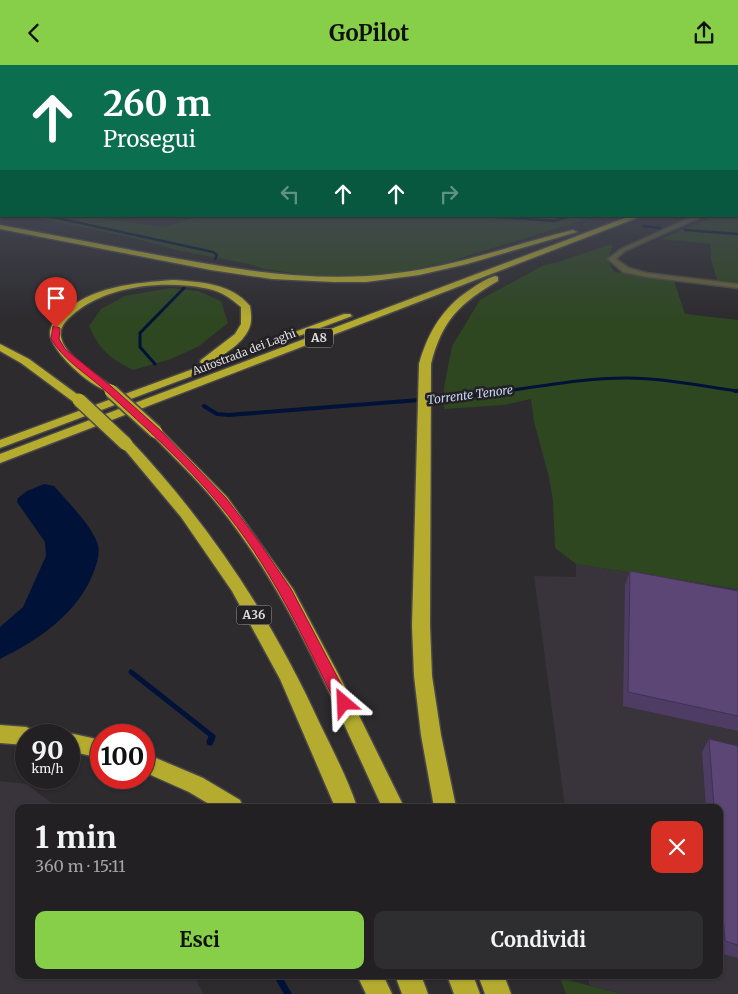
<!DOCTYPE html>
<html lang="it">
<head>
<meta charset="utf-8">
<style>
	:root { --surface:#222022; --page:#2e2d2f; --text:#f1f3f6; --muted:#a2a3a5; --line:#3f3e40; --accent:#88cf49 }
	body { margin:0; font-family:Merriweather,serif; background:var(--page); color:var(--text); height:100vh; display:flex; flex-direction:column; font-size:19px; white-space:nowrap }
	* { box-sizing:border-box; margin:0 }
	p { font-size:16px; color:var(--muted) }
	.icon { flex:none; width:28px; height:28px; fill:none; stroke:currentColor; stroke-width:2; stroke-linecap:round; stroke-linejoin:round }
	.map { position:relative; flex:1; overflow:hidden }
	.side { position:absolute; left:15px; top:739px; width:708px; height:175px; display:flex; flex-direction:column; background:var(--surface); border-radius:10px; box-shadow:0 1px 4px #0004,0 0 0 1px var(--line) }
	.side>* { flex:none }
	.top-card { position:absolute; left:0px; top:0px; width:739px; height:152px; box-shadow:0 1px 4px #0004,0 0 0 1px var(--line); background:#0b6e4f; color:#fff; overflow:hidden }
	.speed { position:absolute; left:15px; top:659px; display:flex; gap:10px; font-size:25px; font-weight:700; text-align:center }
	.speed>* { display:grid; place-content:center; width:65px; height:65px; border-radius:50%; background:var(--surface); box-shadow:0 1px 4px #0004,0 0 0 1px var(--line); line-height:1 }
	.speed small { font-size:12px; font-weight:400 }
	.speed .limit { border:8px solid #d22; background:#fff; color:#111 }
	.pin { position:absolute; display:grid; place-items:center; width:42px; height:42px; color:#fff; margin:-51px -21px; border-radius:50% 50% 50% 0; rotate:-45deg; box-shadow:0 0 5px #0007 }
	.pin .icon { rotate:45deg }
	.me { position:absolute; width:55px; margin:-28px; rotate:334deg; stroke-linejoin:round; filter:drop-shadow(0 0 4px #0008) }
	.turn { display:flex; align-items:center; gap:18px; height:105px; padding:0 20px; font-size:22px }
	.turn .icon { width:65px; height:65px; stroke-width:2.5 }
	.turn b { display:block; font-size:35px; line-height:42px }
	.lanes { display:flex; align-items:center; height:48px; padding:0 20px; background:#0003; justify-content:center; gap:25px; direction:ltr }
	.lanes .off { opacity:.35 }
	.round { display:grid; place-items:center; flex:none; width:52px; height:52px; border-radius:10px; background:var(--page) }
	.summary { display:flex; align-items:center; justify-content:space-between; height:85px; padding:0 20px }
	h1 { font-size:30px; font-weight:700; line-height:38px }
	.action { display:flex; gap:10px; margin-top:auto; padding:10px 20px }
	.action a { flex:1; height:58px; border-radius:10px; background:var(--accent); color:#111; font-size:20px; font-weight:700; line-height:58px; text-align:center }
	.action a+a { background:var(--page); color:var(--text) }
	header { display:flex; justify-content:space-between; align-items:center; height:65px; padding:0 20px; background:var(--accent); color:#111; font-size:22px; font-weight:700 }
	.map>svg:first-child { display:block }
</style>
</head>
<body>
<header><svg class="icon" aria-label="back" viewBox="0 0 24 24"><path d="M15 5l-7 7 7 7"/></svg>GoPilot<svg class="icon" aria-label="share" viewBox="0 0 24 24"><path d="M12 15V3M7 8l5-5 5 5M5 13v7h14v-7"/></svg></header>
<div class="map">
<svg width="738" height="929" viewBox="0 0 738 929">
	<rect width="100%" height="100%" fill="#2d2b2e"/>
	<g fill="#39333b">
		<polygon points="576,499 738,524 738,929 622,929 589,920 588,910 719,910 719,742 565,742 534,511 576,512"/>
		<polygon points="0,716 27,719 56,742 19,742 19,910 194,910 203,929 0,929"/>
	</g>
	<g fill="#2e4721">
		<polygon points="738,143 738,217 717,215 711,194 711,179 661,174 715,151 738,151"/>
		<polygon points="27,151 84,151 164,162 201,151 596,151 445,198 382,210 321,212 264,204 249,199 181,186 130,172"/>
		<path d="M611 179 612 183C607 194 607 198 615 207L674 216 685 249 738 255V524L576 499 555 483 553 436 549 412 534 357 531 334 504 340 444 344V323L452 281 480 235 544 200 558 197Z"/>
		<path d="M171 223 198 226 221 236 228 258 199 281 171 294 133 305C109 293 100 285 89 261L101 244 125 231Z"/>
		<polygon points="560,913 622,929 566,929"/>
	</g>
	<path fill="#001238" d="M44 419 54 421C67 436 93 462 98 480 100 489 97 498 94 506 79 548 38 575 0 594V562L23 542 46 491 45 477 17 437 18 433 27 426Z"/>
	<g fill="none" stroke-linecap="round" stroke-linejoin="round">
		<g stroke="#001238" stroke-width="2.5">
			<polyline points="48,151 213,187 217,190 215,194"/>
			<polyline points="483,151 554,156 569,151"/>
			<polyline points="643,161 660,163"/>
			<polyline points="685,165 738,169"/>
		</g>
		<g stroke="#001238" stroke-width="3">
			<polyline points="155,299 140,282 140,268 184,223"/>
			<path d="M500 327C542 321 584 313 627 313 664 313 701 321 738 326"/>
		</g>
		<g stroke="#001238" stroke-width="4">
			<polyline points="735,326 738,326"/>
			<polyline points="204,341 217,349 229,350 470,331 509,326"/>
		</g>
		<polyline stroke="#001238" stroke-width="5" points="131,607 211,670 212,673"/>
		<g stroke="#001238" stroke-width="7">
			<polyline points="210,677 212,672"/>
			<polyline points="277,910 288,929"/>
		</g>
		<defs>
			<polygon id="tertiary" points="694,151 703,151 625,186 616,194 629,203 647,208 738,219 738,223 647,212 623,207 608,194 621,184"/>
			<g id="motorway">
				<polygon points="630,151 642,151 0,398 0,389"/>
				<path d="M0 160C51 170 102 179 152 189 233 204 315 219 397 208 457 201 515 179 573 165L577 167 467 199 419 210 366 217H334L272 214 211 205 0 164Z"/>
				<path d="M495 211 498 212V216C460 238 442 255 431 299L430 561 432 611 441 670 456 742H434L421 670 414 611 412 561 419 299C428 267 443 242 471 224 478 219 486 214 495 211Z"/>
				<path d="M173 215C201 217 231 218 250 241 251 247 252 255 250 261 245 277 226 288 212 297L344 249H350L352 251 0 383V375L204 300 200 297 201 295 235 269 241 259V242C229 232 219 225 204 223 161 215 102 221 69 253 64 258 59 264 61 272 64 291 98 311 113 322L115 324 113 326C98 330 48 285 50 267 51 259 56 254 62 249 92 221 134 218 173 215Z"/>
				<polygon points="0,279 29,294 85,335 83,338 75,338 21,298 0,286"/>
				<path d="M156 363 160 364 227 432 293 524 342 616 404 742H382C334 639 290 528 217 439 197 414 173 392 152 370L150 367Z"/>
				<path d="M126 375 131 376C210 460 272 554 320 659 333 686 348 714 357 742H335L280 614 232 526 181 452 120 379Z"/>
				<polygon points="0,660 26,662 33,665 35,670 26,670 26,680 0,678"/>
				<polygon points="69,668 101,675 101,693 69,686 69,670 64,670"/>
				<polygon points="144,688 203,713 240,735 243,742 214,742 189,727 144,707"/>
				<polygon points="357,910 383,910 392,929 366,929"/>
				<polygon points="395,910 421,910 428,929 402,929"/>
				<polygon points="447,910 473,910 480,929 454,929"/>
				<polygon points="478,910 504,910 511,929 485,929"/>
			</g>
		</defs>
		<use href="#tertiary" stroke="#49474a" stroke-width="3"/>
		<use href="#motorway" stroke="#49474a" stroke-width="3"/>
		<use href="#tertiary" fill="#656337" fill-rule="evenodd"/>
		<use href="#motorway" fill="#b5ac2f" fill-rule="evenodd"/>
		<defs>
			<polyline id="motorway-bridge-far1" points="109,324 112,327"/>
			<g id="motorway-bridge">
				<polyline points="111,326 156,367"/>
				<polyline points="79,335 126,379"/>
			</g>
		</defs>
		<use href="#motorway-bridge-far1" stroke="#49474a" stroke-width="12" stroke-linecap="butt"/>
		<use href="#motorway-bridge" stroke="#49474a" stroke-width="16" stroke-linecap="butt"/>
		<use href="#motorway-bridge-far1" stroke="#b5ac2f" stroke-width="10"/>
		<use href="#motorway-bridge" stroke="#b5ac2f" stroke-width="13"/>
	</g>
	<g fill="#4e3c65">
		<polygon points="630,506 738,526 738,666 623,641 625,520"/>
		<polygon points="709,674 738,681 738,893 719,888 719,742 706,742 702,687"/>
	</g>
	<g fill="#5b4676" stroke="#403153">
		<polygon points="630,506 738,526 738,651 628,627"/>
		<polygon points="709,674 738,681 738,880 725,876 719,798 719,742 714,742"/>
	</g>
	<linearGradient id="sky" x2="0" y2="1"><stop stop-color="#191819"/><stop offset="0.49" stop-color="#464a57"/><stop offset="1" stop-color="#464a57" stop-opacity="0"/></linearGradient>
	<rect width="738" height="254" fill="url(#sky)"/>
	<path fill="#e11d48" stroke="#92132f" d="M53 261 60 263 59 274 65 284 112 322 160 365 226 433 257 474 291 524 351 638 349 643 344 645 338 643C303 572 270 499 218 438 185 398 146 363 108 328 89 310 65 297 51 274Z"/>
	<g text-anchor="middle" stroke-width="5" stroke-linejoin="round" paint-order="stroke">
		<g font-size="11" fill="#dcdbdd" stroke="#242125">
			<text transform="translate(244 287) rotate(-21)" y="4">Autostrada dei Laghi</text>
		</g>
		<g fill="#242125" stroke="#a5a3a6" stroke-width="1">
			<rect x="305" y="263.5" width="28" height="19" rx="4"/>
			<rect x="236.5" y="540.5" width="35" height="19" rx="4"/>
		</g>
		<g font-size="12" font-weight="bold" fill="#dcdbdd">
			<text x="319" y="277">A8</text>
			<text x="254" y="554">A36</text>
		</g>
		<g font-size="12" font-style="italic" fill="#c2d4f1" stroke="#242125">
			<text transform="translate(470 330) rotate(-7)" y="4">Torrente Tenore</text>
		</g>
	</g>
</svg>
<div class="speed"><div>90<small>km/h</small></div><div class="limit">100</div></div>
<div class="pin" style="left:56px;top:263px;background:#d93025"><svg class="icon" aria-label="arrive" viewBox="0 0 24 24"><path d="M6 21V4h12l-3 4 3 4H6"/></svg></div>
<svg class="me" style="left:344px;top:638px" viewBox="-20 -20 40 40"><path d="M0-17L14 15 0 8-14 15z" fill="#e11d48" stroke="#fff" stroke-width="4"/></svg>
<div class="top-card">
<div class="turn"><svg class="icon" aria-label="ahead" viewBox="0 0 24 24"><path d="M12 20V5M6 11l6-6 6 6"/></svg><div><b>260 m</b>Prosegui</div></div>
<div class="lanes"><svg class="icon off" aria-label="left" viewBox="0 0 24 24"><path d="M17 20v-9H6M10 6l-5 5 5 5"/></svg><svg class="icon" aria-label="ahead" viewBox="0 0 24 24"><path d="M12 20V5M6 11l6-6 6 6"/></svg><svg class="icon" aria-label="ahead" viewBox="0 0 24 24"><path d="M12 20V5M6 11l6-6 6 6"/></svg><svg class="icon off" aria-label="right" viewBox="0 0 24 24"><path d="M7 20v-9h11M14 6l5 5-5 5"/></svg></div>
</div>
<section class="side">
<div class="summary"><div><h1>1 min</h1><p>360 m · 15:11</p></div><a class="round" style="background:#d93025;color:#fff"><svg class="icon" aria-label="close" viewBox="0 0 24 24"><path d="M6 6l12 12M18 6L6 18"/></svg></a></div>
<div class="action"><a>Esci</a><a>Condividi</a></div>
</section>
</div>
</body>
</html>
